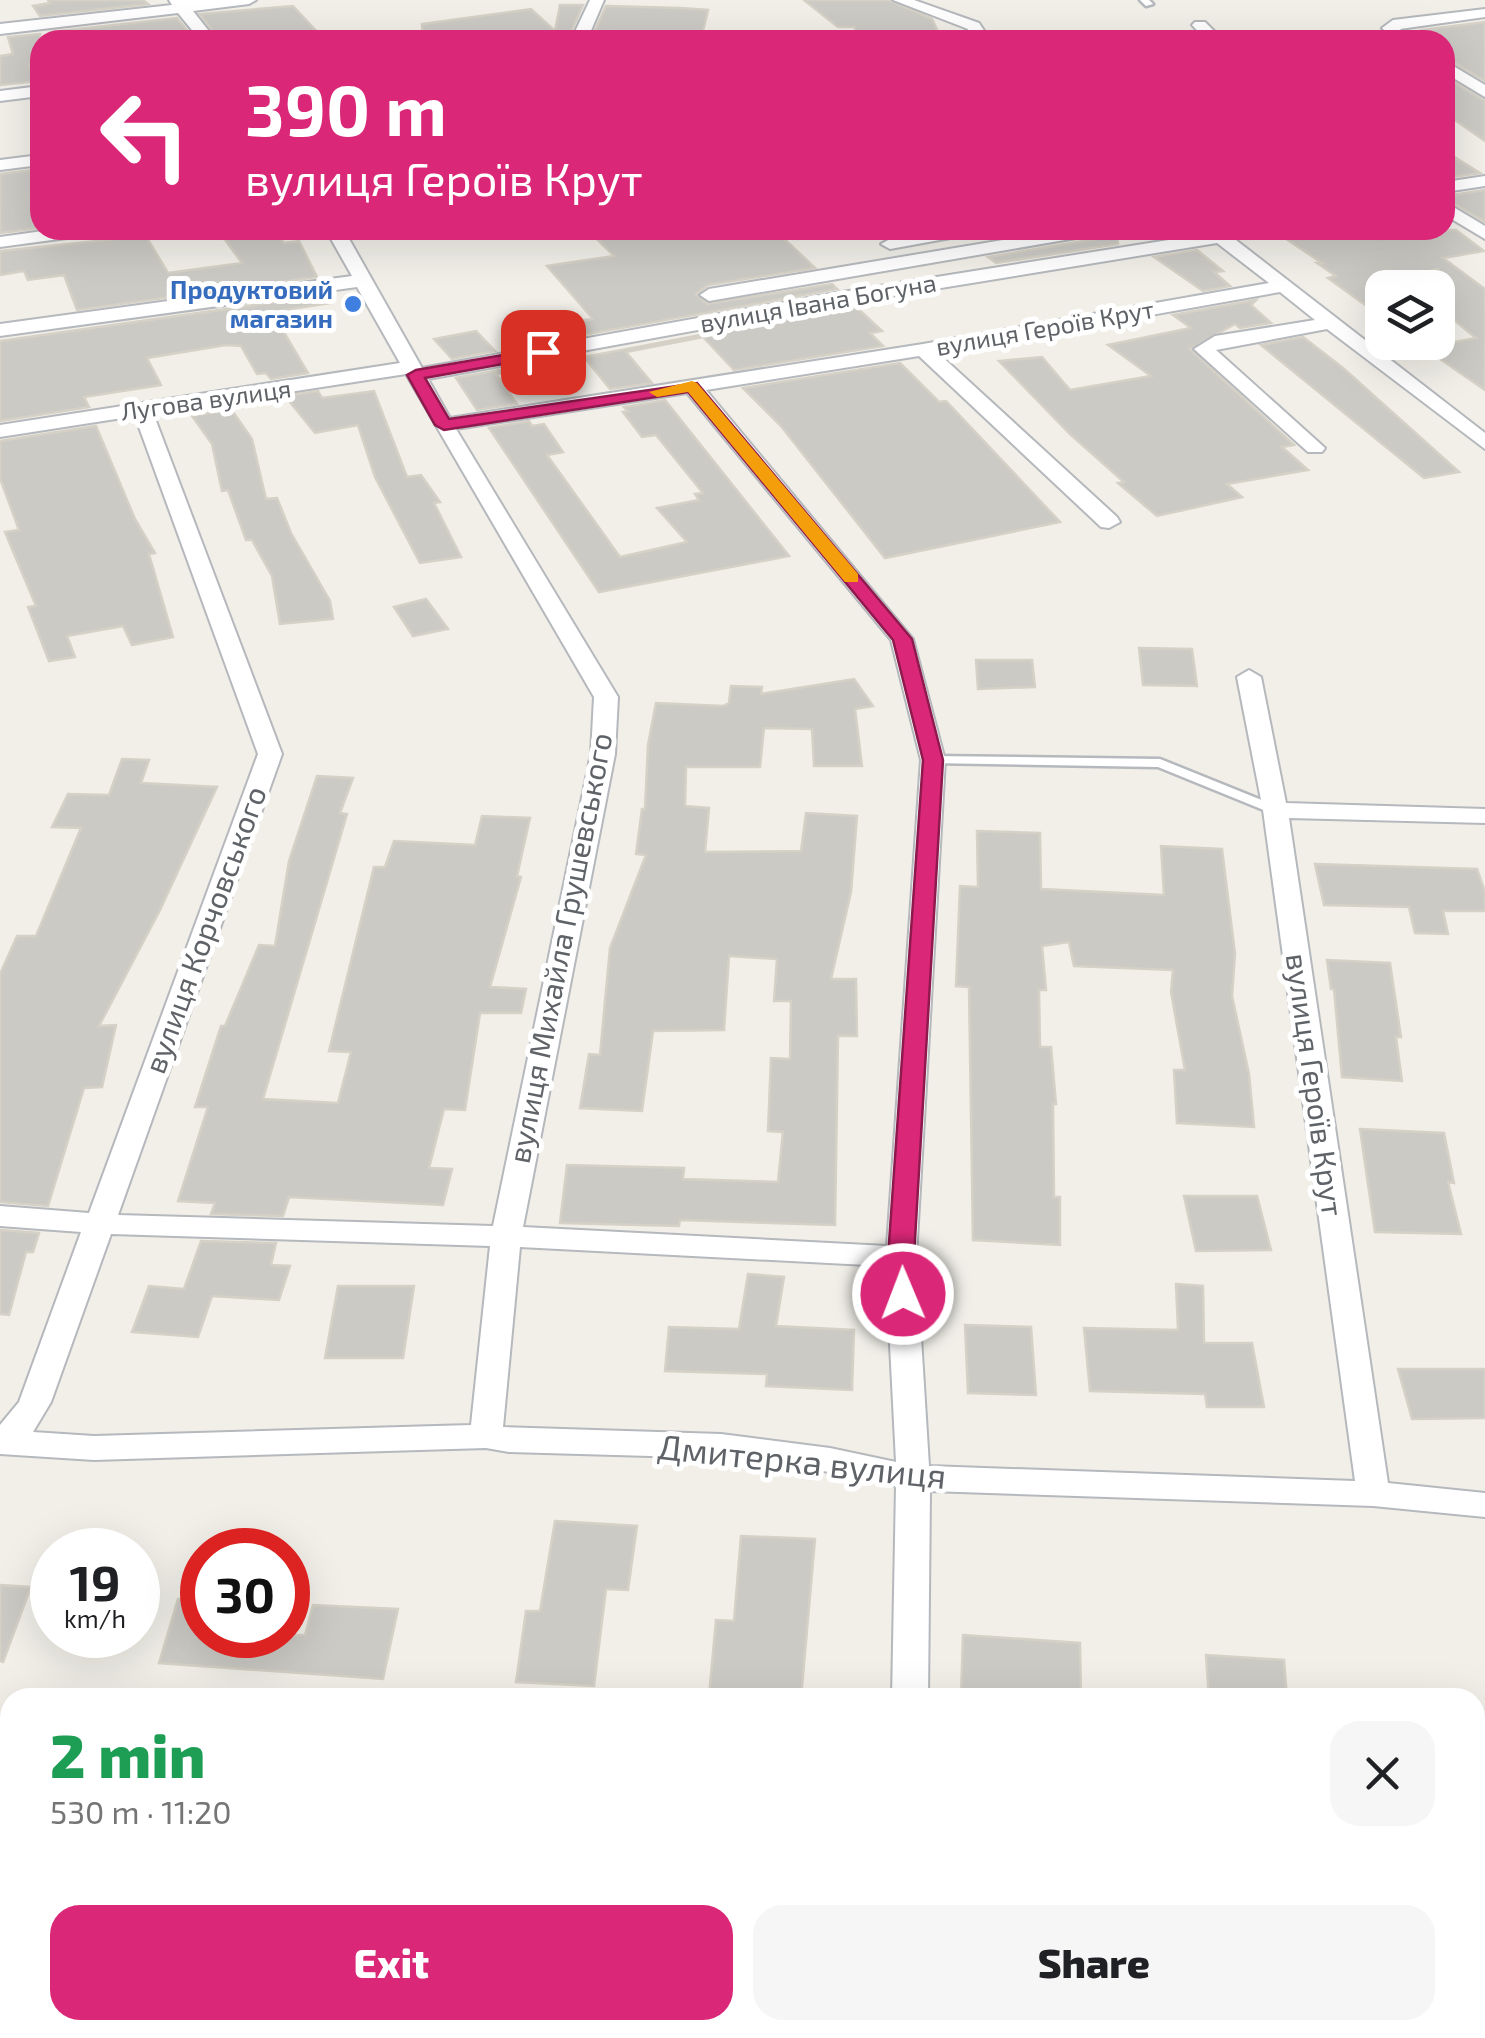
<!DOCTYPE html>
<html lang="en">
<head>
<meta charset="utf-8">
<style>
	:root { --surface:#fff; --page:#f6f6f6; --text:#202124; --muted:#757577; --accent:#db2777 }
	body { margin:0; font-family:"Exo 2",sans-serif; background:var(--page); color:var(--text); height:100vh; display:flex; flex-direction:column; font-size:38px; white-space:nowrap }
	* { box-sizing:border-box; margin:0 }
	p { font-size:32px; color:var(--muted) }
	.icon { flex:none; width:55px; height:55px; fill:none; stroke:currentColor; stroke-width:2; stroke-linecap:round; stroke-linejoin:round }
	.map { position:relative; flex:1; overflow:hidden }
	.panel { position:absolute; left:0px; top:1688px; width:1485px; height:352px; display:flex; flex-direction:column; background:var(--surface); border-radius:30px 30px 0 0; box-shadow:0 10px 40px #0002 }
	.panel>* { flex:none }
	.hud { position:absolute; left:30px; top:30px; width:1425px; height:210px; border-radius:30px; box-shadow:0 10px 40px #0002; background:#db2777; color:#fff; overflow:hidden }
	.controls { position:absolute; left:1365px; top:270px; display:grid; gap:20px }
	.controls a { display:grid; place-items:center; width:90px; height:90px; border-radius:20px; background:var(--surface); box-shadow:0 10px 40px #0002; font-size:50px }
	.speed { position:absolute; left:30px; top:1528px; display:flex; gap:20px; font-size:50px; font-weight:700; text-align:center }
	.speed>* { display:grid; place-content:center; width:130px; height:130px; border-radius:50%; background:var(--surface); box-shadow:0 10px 40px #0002; line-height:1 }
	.speed small { font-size:25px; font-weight:400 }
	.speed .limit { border:15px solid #d22; background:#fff; color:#111 }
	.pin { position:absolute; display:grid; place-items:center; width:85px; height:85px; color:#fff; margin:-42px; border-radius:20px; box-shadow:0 5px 15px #0006 }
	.me { position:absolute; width:110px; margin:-55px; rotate:359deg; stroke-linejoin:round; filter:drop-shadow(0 0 8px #0008) }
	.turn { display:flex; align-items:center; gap:35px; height:210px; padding:0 50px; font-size:45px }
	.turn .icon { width:130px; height:130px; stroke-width:2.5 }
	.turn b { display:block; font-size:70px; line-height:85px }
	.round { display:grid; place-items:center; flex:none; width:105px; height:105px; border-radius:30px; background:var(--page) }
	.headline { display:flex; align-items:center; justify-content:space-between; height:170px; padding:0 50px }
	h1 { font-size:60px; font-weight:800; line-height:75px; color:#1e9e55 }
	.cta { display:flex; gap:20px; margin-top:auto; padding:20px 50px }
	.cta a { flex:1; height:115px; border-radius:30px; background:var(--accent); color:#fff; font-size:40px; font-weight:800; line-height:115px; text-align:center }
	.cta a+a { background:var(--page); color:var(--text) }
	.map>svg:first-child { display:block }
</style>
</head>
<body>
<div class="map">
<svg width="1485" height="2038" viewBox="0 0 1485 2038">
	<rect width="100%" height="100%" fill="#f1efe8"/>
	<g fill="#cccac5" stroke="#d6d1c6" stroke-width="2.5">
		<polygon points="48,0 143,0 148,4 40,16 33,6 50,3"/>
		<polygon points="804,0 889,0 932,19 942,40 856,40 855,27 838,27"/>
		<polygon points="560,5 583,5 569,36 562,37 566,40 423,40 422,24 531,9 555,31"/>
		<polygon points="293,6 321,36 220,40 200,14"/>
		<polygon points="606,6 681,8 708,10 701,39 613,40 612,31 594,33"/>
		<polygon points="177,18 195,40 132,40 131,33 57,40 51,32"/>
		<polygon points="1485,22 1485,81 1445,57 1445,40 1423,30"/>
		<polygon points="40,34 40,64 29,66 37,81 0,85 0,56 13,54 8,37"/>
		<polygon points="1445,77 1485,101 1485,141 1445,113"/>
		<polygon points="1445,151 1480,173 1445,178"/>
		<polygon points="40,169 40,228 0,233 0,174"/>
		<polygon points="1485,190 1485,222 1445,198 1445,196"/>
		<polygon points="218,230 274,230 284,243 299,241 317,277 77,310 64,275 28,280 24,271 0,275 0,251 146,236 168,273 242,263"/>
		<polygon points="662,230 775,230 815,268 708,285 696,294 707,304 832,284 837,289 583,335 573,322 593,319 547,266 614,256 598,240 631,235 642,238"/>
		<polygon points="1106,230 1117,230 1118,244 996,263 988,257 1095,239"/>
		<polygon points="1273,230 1456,230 1484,251 1443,258 1485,289 1485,390 1424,348 1476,338 1438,307 1438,269 1382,279 1382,317 1328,278 1336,276 1317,263 1322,263"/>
		<polygon points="1197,250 1223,271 1214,272 1230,286 1203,291 1154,257"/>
		<polygon points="326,295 330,303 272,312 308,373 271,379 266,373 257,374 241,346 226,345 147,358 161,385 84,397 89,407 0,421 0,341"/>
		<polygon points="1256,300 1251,305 1271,323 1240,328 1235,324 1190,349 1294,445 1282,447 1308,470 1227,484 1242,497 1157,516 1118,483 1124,482 1070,434 999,361 1042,357 1070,390 1151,376 1108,345 1191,328 1173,315"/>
		<polygon points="855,306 882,331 870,333 883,346 734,370 703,337 626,352 652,383 610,389 584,357"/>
		<polygon points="476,331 495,351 452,359 434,339"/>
		<polygon points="1303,337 1343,368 1459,472 1424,478 1261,345"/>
		<polygon points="900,363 939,402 946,401 1060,522 885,558 781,426 743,388"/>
		<polygon points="510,368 514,372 496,374 517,404 477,410 456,378"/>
		<polygon points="318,391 322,398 374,391 407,477 421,475 440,502 434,503 461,557 420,563 375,477 358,425 315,433 285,396"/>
		<polygon points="665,400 789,556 599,592 489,428 529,421 532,426 544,424 563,452 547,455 620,557 687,542 657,508 699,500 695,494 703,493 656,435 642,437 623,412 628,411 624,407"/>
		<polygon points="231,409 252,439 266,499 277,498 291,533 330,601 333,619 280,624 272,576 252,540 246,540 228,490 222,491 212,444 192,416"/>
		<polygon points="96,426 135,519 155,553 149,554 173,637 132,645 123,626 67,636 75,657 49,661 28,607 36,606 5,532 19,530 0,478 0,441"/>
		<polygon points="426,599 448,629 413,636 394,607"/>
		<polygon points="1139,648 1192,649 1197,686 1143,685"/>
		<polygon points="976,660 1032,660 1035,687 978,689"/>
		<polygon points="854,679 873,706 855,709 862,766 814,766 812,729 764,728 760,767 686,767 685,806 709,808 705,852 801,851 806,813 857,816 851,892 831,979 856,979 857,1036 838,1036 835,1225 680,1220 679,1226 560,1223 567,1165 684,1168 683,1179 778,1182 783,1132 768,1131 771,1058 790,1059 791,1001 774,1001 777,959 729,956 724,1030 653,1031 642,1111 580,1108 589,1054 600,1055 610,948 646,855 636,854 642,809 645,809 648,745 656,703 723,706 729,703 731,686 762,687 761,694"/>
		<polygon points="122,759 149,760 141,783 217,787 160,910 99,1026 116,1025 102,1087 84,1088 48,1206 0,1202 0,974 17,936 36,936 81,828 52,827 68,794 109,795"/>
		<polygon points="317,776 353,778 340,813 347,814 263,1099 338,1103 351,1052 329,1051 374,867 385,867 394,841 475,845 482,816 530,818 517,876 521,877 490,987 526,989 521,1013 480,1013 465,1110 444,1109 429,1168 452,1169 443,1205 289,1197 283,1216 211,1214 215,1203 178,1201 208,1107 195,1107 221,1026 225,1026 259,945 275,946 289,861"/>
		<polygon points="977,831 1040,833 1041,889 1164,895 1161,846 1222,849 1235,954 1232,996 1249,1074 1254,1127 1177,1123 1174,1070 1185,1070 1171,992 1173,970 1074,966 1069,942 1042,946 1046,990 1039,990 1040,1047 1051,1047 1056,1104 1053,1104 1054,1197 1060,1197 1060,1245 973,1240 969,987 956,986 960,886 978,887"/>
		<polygon points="1315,864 1477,869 1485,892 1485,911 1443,911 1448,934 1415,933 1409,907 1324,905"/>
		<polygon points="1327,960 1390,963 1401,1037 1396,1037 1402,1081 1342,1077 1334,989 1331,989"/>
		<polygon points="1360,1129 1444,1133 1454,1183 1448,1182 1461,1234 1375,1232"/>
		<polygon points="1184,1196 1257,1196 1271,1250 1196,1251"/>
		<polygon points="0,1230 39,1233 33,1252 26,1252 9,1315 0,1314"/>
		<polygon points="201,1241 276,1243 271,1265 290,1266 279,1300 212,1296 198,1337 132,1332 149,1286 184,1289"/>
		<polygon points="748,1274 784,1277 776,1326 854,1330 852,1390 766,1386 767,1374 665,1371 669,1327 739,1329"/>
		<polygon points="1176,1284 1203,1286 1204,1343 1252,1343 1264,1407 1207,1407 1205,1394 1090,1391 1084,1328 1178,1330"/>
		<polygon points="338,1286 414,1286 403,1358 325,1358"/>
		<polygon points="965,1325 1031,1327 1036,1395 968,1393"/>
		<polygon points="1398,1369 1485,1369 1485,1418 1412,1419"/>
		<polygon points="555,1521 637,1526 628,1590 606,1589 594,1686 516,1682 526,1611 540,1611"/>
		<polygon points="741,1536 815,1539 801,1698 709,1696 716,1620 734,1621"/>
		<polygon points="0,1585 31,1587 3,1662 0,1661"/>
		<polygon points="178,1599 202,1600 202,1635 305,1635 313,1605 398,1609 383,1679 159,1663"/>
		<polygon points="963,1635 1080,1643 1081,1698 961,1698"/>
		<polygon points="1206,1655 1284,1660 1287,1698 1209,1698"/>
	</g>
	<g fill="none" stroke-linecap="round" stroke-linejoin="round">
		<defs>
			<g id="service">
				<polygon points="1140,0 1149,0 1153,4 1146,6"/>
				<polygon points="933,756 1160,759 1279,807 1281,810 1275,814 1271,813 1158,767 929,763 927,760 929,757"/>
			</g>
			<g id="minor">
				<polygon points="169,0 256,0 249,4 193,11 216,40 200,40 178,13 0,34 0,24 172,5"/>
				<polygon points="590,0 604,0 587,40 571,40"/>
				<polygon points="893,0 914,0 979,23 985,32 981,40 965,40 968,29"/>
				<polygon points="1485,9 1485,17 1400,29 1412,40 1395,40 1382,28 1393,20"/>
				<polygon points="1195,22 1205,22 1223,40 1206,40 1192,25"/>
				<polygon points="1445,61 1485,85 1485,97 1445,73"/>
				<polygon points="40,86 40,96 0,101 0,91"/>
				<polygon points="40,155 40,165 0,170 0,160"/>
				<polygon points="1485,176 1485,186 1445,192 1445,182"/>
				<polygon points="1445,202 1485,226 1485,239 1445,215"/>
				<polygon points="50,230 98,230 89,235 0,247 0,237"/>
				<path d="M326 230H344L422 368 836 293 1206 234 1203 230H1223L1485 433V449L1327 329 1216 350 1325 448 1322 452H1308L1194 349 1215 336 1315 320 1280 292 938 353 1117 517 1120 522 1109 528 1101 527 919 356 706 390 913 639 945 760 916 1257 929 1466 1355 1481 1263 810 1237 677 1249 670 1261 677 1286 803 1485 809V823L1289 818 1388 1483 1485 1493V1517L1373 1506 930 1491 928 1698H892L896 1486 830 1472 721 1458 509 1452 486 1448 94 1460 0 1454V1425L19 1402 81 1232 0 1226V1206L89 1213 258 754 135 416 0 437V425L400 363 357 287 0 336V324L352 276ZM1217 243 1269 283 923 344 450 418 428 379 836 305ZM406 374 594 697 591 754 493 1226 118 1215 282 754 153 413ZM687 393 891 640 921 760 887 1246 523 1227 615 754 618 697 456 429ZM111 1234 490 1246 471 1425 94 1436 33 1432 51 1402ZM520 1247 886 1266 896 1462 830 1448 721 1434 503 1427Z"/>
				<polygon points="630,230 649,230 640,235"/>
				<polygon points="938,230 976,230 967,235 890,249 881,244 890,239"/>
				<polygon points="1063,230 1103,230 1094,235 709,301 700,295 709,289"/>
				<rect x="0" y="1729" width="10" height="30"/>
				<polygon points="1475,1831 1485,1832 1485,1864 1475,1863"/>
			</g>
		</defs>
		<use href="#service" stroke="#b5b8bc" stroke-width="5"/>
		<use href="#minor" stroke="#b5b8bc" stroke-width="4"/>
		<use href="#service" fill="#fff" fill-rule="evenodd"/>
		<use href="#minor" fill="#fff" fill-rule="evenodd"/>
	</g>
	<polygon fill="#db2777" stroke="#8e194d" stroke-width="2.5" points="543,348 551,352 548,356 425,378 449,419 697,383 912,639 943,760 914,1257 916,1294 912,1300 894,1300 888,1257 923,760 893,640 688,392 444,430 435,425 407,375 416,370"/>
	<polygon fill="#f59e0b" points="692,381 697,383 858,574 858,582 845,582 688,392 657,397 649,392"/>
	<circle fill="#3f7fe0" stroke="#fff" stroke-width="4" cx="353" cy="304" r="10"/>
	<g text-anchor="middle" stroke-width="10" stroke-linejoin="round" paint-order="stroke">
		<g font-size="25" font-weight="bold" fill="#366cbe" stroke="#fff" text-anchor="end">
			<text x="333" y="299">Продуктовий<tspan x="333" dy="29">магазин</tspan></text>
		</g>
		<g font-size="25" fill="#5f6368" stroke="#fff">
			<text transform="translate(818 303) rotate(-10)" y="9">вулиця Івана Богуна</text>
			<text transform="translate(1045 328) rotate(-10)" y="9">вулиця Героїв Крут</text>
			<text transform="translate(206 400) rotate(-8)" y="9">Лугова вулиця</text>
		</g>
		<g font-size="30" fill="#5f6368" stroke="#fff">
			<text transform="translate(206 930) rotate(-70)" y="10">вулиця Корчовського</text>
			<text transform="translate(561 948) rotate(-79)" y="10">вулиця Михайла Грушевського</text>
			<text transform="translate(1314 1085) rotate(82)" y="10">вулиця Героїв Крут</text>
		</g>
		<g font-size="35" fill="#5f6368" stroke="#fff">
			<text transform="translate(802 1462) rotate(6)" y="12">Дмитерка вулиця</text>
		</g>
	</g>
</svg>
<div class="controls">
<a><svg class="icon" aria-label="layers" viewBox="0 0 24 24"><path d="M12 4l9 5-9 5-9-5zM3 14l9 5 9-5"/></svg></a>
</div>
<div class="speed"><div>19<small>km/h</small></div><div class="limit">30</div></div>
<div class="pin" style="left:543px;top:352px;background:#d93025"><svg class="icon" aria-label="arrive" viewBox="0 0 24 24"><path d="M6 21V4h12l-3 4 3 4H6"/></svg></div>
<svg class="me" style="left:903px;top:1294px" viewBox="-20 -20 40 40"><circle r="17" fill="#db2777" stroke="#fff" stroke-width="3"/><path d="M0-11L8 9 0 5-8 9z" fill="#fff"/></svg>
<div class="hud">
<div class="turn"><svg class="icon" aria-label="left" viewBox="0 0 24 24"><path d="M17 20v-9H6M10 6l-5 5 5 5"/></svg><div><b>390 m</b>вулиця Героїв Крут</div></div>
</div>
<section class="panel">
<div class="headline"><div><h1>2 min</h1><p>530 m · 11:20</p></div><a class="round"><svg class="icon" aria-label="close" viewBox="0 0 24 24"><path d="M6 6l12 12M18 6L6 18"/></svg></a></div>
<div class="cta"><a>Exit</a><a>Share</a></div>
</section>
</div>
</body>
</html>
